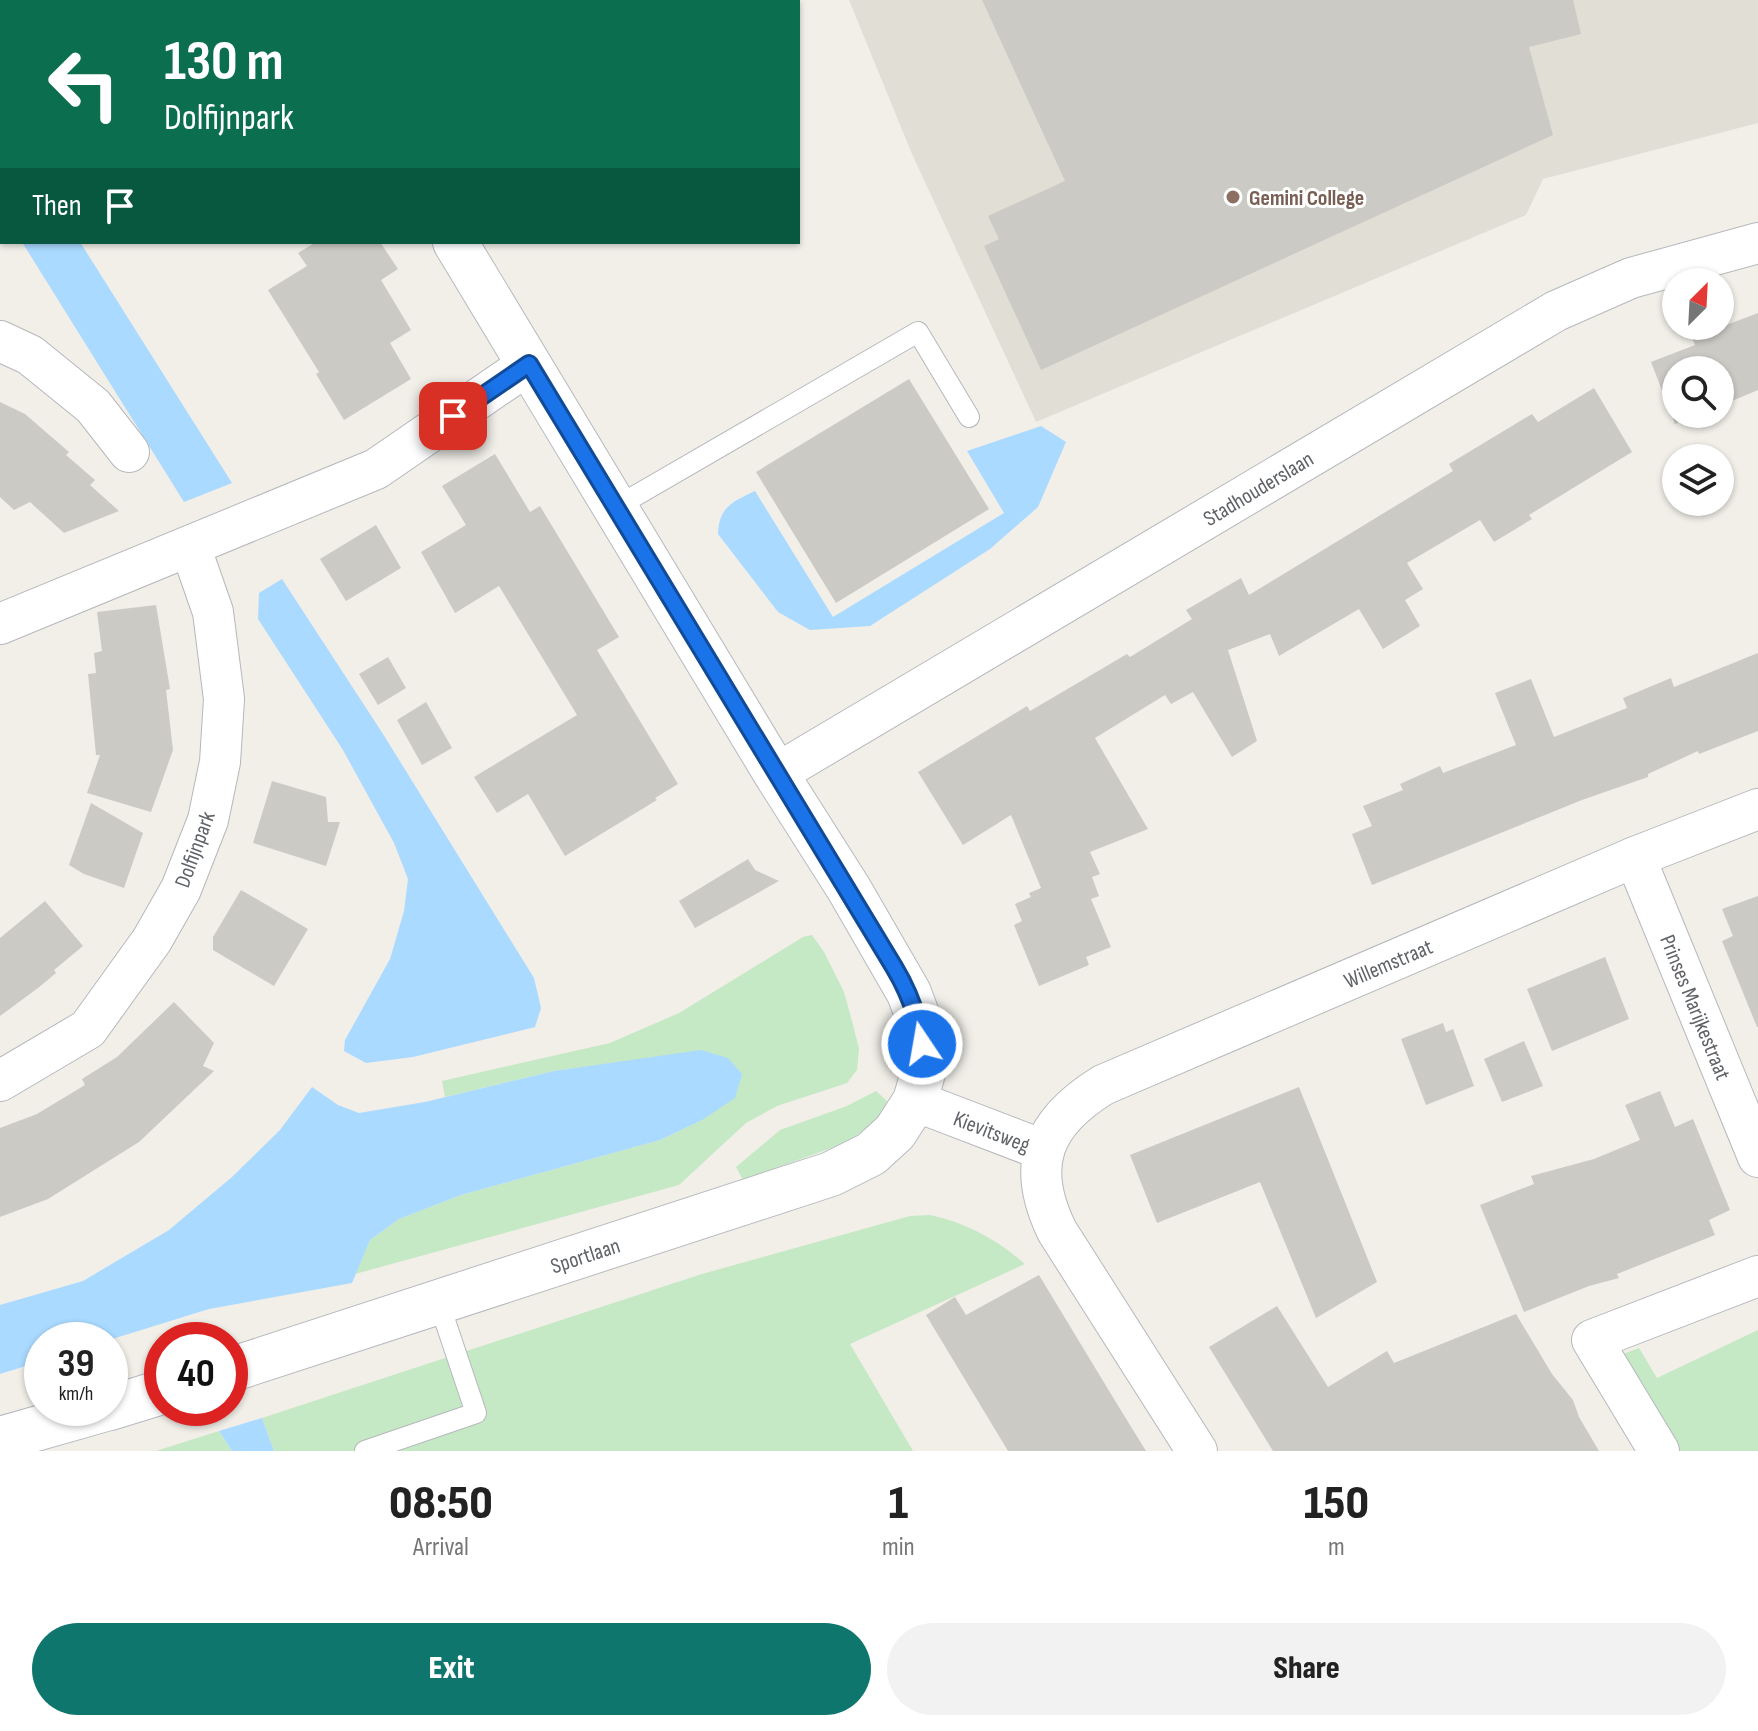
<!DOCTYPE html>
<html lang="en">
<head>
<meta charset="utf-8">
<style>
	:root { --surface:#fff; --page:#f2f2f2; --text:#222; --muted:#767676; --accent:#0f766e }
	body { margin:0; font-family:"Sofia Sans Condensed",sans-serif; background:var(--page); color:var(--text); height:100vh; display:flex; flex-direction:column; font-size:30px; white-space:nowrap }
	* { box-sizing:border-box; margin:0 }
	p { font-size:26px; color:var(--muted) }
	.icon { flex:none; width:44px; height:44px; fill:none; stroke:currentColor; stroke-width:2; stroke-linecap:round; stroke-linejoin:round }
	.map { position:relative; height:1451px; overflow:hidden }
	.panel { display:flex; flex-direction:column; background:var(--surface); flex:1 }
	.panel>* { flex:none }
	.banner { position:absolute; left:0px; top:0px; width:800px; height:244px; box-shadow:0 2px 6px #0004; background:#0b6e4f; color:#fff; overflow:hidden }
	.needle { width:52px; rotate:24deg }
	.buttons { position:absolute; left:1662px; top:268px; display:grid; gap:16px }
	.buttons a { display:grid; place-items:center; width:72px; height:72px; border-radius:50%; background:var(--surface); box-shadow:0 2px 6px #0004; font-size:40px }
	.speed { position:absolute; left:24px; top:1322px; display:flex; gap:16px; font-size:40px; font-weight:700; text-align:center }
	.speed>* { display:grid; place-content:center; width:104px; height:104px; border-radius:50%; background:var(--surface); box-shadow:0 2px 6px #0004; line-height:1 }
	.speed small { font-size:20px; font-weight:400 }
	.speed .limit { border:12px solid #d22; background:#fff; color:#111 }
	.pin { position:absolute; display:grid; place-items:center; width:68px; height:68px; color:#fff; margin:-34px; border-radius:16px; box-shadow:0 4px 12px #0006 }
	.me { position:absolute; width:88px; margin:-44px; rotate:348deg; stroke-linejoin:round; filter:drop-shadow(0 0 6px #0008) }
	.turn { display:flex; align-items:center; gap:28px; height:168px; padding:0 32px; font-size:36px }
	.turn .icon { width:104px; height:104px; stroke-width:2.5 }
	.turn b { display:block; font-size:56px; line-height:68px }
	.then { display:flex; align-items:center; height:76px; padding:0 32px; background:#0003; gap:16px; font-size:30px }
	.eta { display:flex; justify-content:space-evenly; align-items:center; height:136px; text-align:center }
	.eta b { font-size:48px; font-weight:800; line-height:56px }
	.action { display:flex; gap:16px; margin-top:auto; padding:16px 32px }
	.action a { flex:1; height:92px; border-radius:48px; background:var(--accent); color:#fff; font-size:32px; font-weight:800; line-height:92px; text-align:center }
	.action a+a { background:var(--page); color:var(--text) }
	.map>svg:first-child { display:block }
</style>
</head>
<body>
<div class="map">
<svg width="1758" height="1451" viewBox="0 0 1758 1451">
	<rect width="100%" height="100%" fill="#f1efe8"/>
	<polygon fill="#e1ded6" points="849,0 1758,0 1758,123 1543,179 1526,215 1036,422 912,154"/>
	<g fill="#c5e8c5">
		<polygon points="812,935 824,952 844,992 852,1021 859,1049 857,1070 847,1083 777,1106 746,1123 679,1185 355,1274 370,1240 399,1219 461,1195 660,1140 702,1120 651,1058 554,1071 445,1097 442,1081 610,1043 679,1013 803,937"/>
		<polygon points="876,1091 887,1101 879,1118 848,1142 743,1180 736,1167 780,1130 847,1106"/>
		<path d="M930 1215C967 1223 996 1239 1025 1264L850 1344 913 1451H274L262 1418 702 1274 910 1216Z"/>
		<polygon points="1758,1330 1758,1451 1680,1451 1623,1354 1639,1348 1657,1378"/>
		<polygon points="219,1431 232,1451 156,1451"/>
	</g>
	<g fill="#aadaff">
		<polygon points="22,242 80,242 232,483 184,502"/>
		<path d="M1041 426 1066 442 1038 507 990 549 870 626 810 630 778 612 718 534C719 506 733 502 755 491L833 617 1004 513 967 451Z"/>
		<polygon points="282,579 383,734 534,978 541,1008 535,1027 413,1057 366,1063 344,1051 345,1040 390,959 404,911 408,879 394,843 343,750 258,619 259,593"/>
		<polygon points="701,1050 728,1058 742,1074 735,1098 702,1120 660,1140 461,1195 399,1219 370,1240 352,1283 209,1309 109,1340 42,1340 42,1361 0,1374 0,1305 83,1281 169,1230 232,1177 280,1130 312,1087 338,1105 359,1113 425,1102 554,1071"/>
		<polygon points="262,1418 274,1451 232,1451 219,1431"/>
	</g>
	<g fill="#cccac5">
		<polygon points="982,0 1573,0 1581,34 1529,47 1553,135 1041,370 984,246 999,239 988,216 1065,181"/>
		<polygon points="316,242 380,242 398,269 381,280 411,330 390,343 411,379 344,420 316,374 319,372 268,290 307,266 298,253"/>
		<polygon points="1758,313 1758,390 1720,406 1720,370 1676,370 1676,414 1700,414 1675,424 1651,362 1695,345 1692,338"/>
		<polygon points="909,379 989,509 836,603 756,472"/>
		<polygon points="1594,388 1632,452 1529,515 1532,519 1494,542 1480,520 1407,563 1423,589 1405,600 1420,626 1383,649 1359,609 1279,656 1270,634 1228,650 1257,741 1232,757 1193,692 1171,704 1165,695 1095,738 1148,829 1090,852 1100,874 1092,877 1099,896 1091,899 1111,947 1086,957 1089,965 1039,986 1014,925 1022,921 1015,904 1031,897 1029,893 1041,888 1011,815 963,845 918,772 1027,706 1030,711 1127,654 1130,657 1192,619 1186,610 1241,578 1249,595 1453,471 1449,464 1532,414 1538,422"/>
		<polygon points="0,402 25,414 69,452 66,455 95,480 90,485 119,511 64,533 30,502 14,510 0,497"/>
		<polygon points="495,454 530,512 540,506 619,637 597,650 678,784 655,798 657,800 565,856 528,794 497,813 474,777 577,715 499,586 455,613 421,552 466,525 442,486"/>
		<polygon points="376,525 401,568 346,601 320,559"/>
		<polygon points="156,605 170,689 166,690 173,750 151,812 87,793 100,755 96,755 88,674 96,673 94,653 102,651 97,612"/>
		<polygon points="1758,653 1758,731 1699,754 1698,751 1648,774 1648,777 1582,800 1372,885 1352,834 1372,826 1363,806 1403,790 1400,784 1440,766 1443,773 1516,745 1495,693 1531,679 1554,737 1627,708 1623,698 1671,678 1674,687"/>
		<polygon points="388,657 406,688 378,705 359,674"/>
		<polygon points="426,702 452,748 422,765 397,720"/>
		<polygon points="272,781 326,797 328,822 340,822 326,866 253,843"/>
		<polygon points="91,803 143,833 124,888 84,874 69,865"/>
		<polygon points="748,859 755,870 779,881 695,928 679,901"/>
		<polygon points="241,890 308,929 274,986 213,950 213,937"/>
		<polygon points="1758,896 1758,1027 1757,1027 1722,941 1733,936 1722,909"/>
		<polygon points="45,901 83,946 54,970 56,973 38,988 0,1016 0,938"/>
		<polygon points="1605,957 1629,1019 1552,1051 1527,989"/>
		<polygon points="174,1002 214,1043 203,1066 214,1071 139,1142 48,1199 0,1217 0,1128 37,1114 85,1085 82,1079 117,1057"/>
		<polygon points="1443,1023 1446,1032 1453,1029 1474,1086 1426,1105 1401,1039"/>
		<polygon points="1524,1041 1543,1086 1502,1102 1484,1059"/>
		<polygon points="1299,1087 1377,1282 1316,1318 1260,1182 1157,1223 1130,1155"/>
		<polygon points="1660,1091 1675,1127 1693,1119 1730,1210 1709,1220 1715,1235 1617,1274 1619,1278 1589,1286 1524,1312 1480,1205 1534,1184 1531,1176 1594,1159 1640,1140 1625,1105"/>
		<polygon points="1039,1275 1117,1404 1146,1451 1008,1451 926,1315 955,1297 966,1315"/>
		<polygon points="1277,1306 1328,1387 1387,1351 1394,1363 1516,1314 1552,1374 1573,1400 1579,1417 1599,1451 1273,1451 1209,1347"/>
	</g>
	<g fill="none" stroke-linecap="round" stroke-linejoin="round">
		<defs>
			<g id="lane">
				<polyline points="616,507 918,332 969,417"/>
				<polyline points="365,1451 476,1413 439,1303"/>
			</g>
			<g id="street">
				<polyline points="0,341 30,355 93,406 129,452"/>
				<polyline points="0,624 376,469 529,364"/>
				<polyline points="776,774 1556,311 1631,278 1758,243"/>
				<polyline points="1635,857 1758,1157"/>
				<polyline points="0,1081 88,1029 152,940 181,889 208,820 220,762 224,699 213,612 190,546"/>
				<polyline points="915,1101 1043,1150"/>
				<path d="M1197 1451 1057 1231C1025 1165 1042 1123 1103 1085L1635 857 1758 809"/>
				<polyline points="1659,1451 1592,1340 1758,1276"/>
			</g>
			<g id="secondary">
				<polyline points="306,0 308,2"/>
				<polyline points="230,1370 831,1174 871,1154 895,1132 915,1101 923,1073 922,1044 919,1020 909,993 849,889 776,774 455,242"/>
				<polyline points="110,1408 162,1392"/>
				<polyline points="0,1439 109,1408"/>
			</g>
		</defs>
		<use href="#lane" stroke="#b5b8bc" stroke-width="22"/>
		<use href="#street" stroke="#b5b8bc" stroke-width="42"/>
		<use href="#secondary" stroke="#b6babf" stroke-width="46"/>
		<use href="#lane" stroke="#fff" stroke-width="20"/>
		<use href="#street" stroke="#fff" stroke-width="40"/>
		<use href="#secondary" stroke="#fff" stroke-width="44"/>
	</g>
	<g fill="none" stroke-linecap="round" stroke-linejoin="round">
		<defs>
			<path id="route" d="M453 416 529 364 894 967C909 992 918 1015 922 1044"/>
		</defs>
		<use href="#route" stroke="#114b97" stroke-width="20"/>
		<use href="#route" stroke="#1a73e8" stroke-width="14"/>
	</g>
	<circle fill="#8d6e63" stroke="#fff" stroke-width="3" cx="1233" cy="197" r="8"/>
	<g text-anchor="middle" stroke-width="6" stroke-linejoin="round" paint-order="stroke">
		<g font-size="22" font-weight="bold" fill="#785e54" stroke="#fff" text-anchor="start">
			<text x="1249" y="205">Gemini College</text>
		</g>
		<g font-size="22" fill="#5f6368" stroke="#fff">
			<text transform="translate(1258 488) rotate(-31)" y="8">Stadhouderslaan</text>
			<text transform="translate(194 849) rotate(-70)" y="8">Dolfijnpark</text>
			<text transform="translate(1388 963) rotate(-23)" y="8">Willemstraat</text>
			<text transform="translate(1696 1007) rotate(68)" y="8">Prinses Marijkestraat</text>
			<text transform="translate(992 1131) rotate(21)" y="8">Kievitsweg</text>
			<text transform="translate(585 1255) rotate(-18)" y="8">Sportlaan</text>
		</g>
	</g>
</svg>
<div class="buttons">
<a><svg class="needle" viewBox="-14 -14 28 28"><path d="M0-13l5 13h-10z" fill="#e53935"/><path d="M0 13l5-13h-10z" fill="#767676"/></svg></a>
<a><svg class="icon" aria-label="search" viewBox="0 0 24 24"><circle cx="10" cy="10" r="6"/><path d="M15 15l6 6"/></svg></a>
<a><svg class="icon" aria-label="layers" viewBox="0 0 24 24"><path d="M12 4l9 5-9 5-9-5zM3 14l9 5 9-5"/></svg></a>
</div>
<div class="speed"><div>39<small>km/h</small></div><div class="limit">40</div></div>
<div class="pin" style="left:453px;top:416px;background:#d93025"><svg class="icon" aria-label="arrive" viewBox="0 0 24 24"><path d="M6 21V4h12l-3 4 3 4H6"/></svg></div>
<svg class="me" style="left:922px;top:1044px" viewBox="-20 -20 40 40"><circle r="17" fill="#1a73e8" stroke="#fff" stroke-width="3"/><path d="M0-11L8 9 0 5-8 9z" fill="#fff"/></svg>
<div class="banner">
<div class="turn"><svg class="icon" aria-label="left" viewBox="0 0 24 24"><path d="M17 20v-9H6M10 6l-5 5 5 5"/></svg><div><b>130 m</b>Dolfijnpark</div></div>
<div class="then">Then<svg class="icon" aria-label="arrive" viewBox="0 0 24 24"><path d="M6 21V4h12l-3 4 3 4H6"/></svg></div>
</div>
</div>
<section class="panel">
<div class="eta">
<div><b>08:50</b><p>Arrival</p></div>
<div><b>1</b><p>min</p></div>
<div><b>150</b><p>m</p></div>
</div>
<div class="action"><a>Exit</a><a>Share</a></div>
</section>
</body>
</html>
